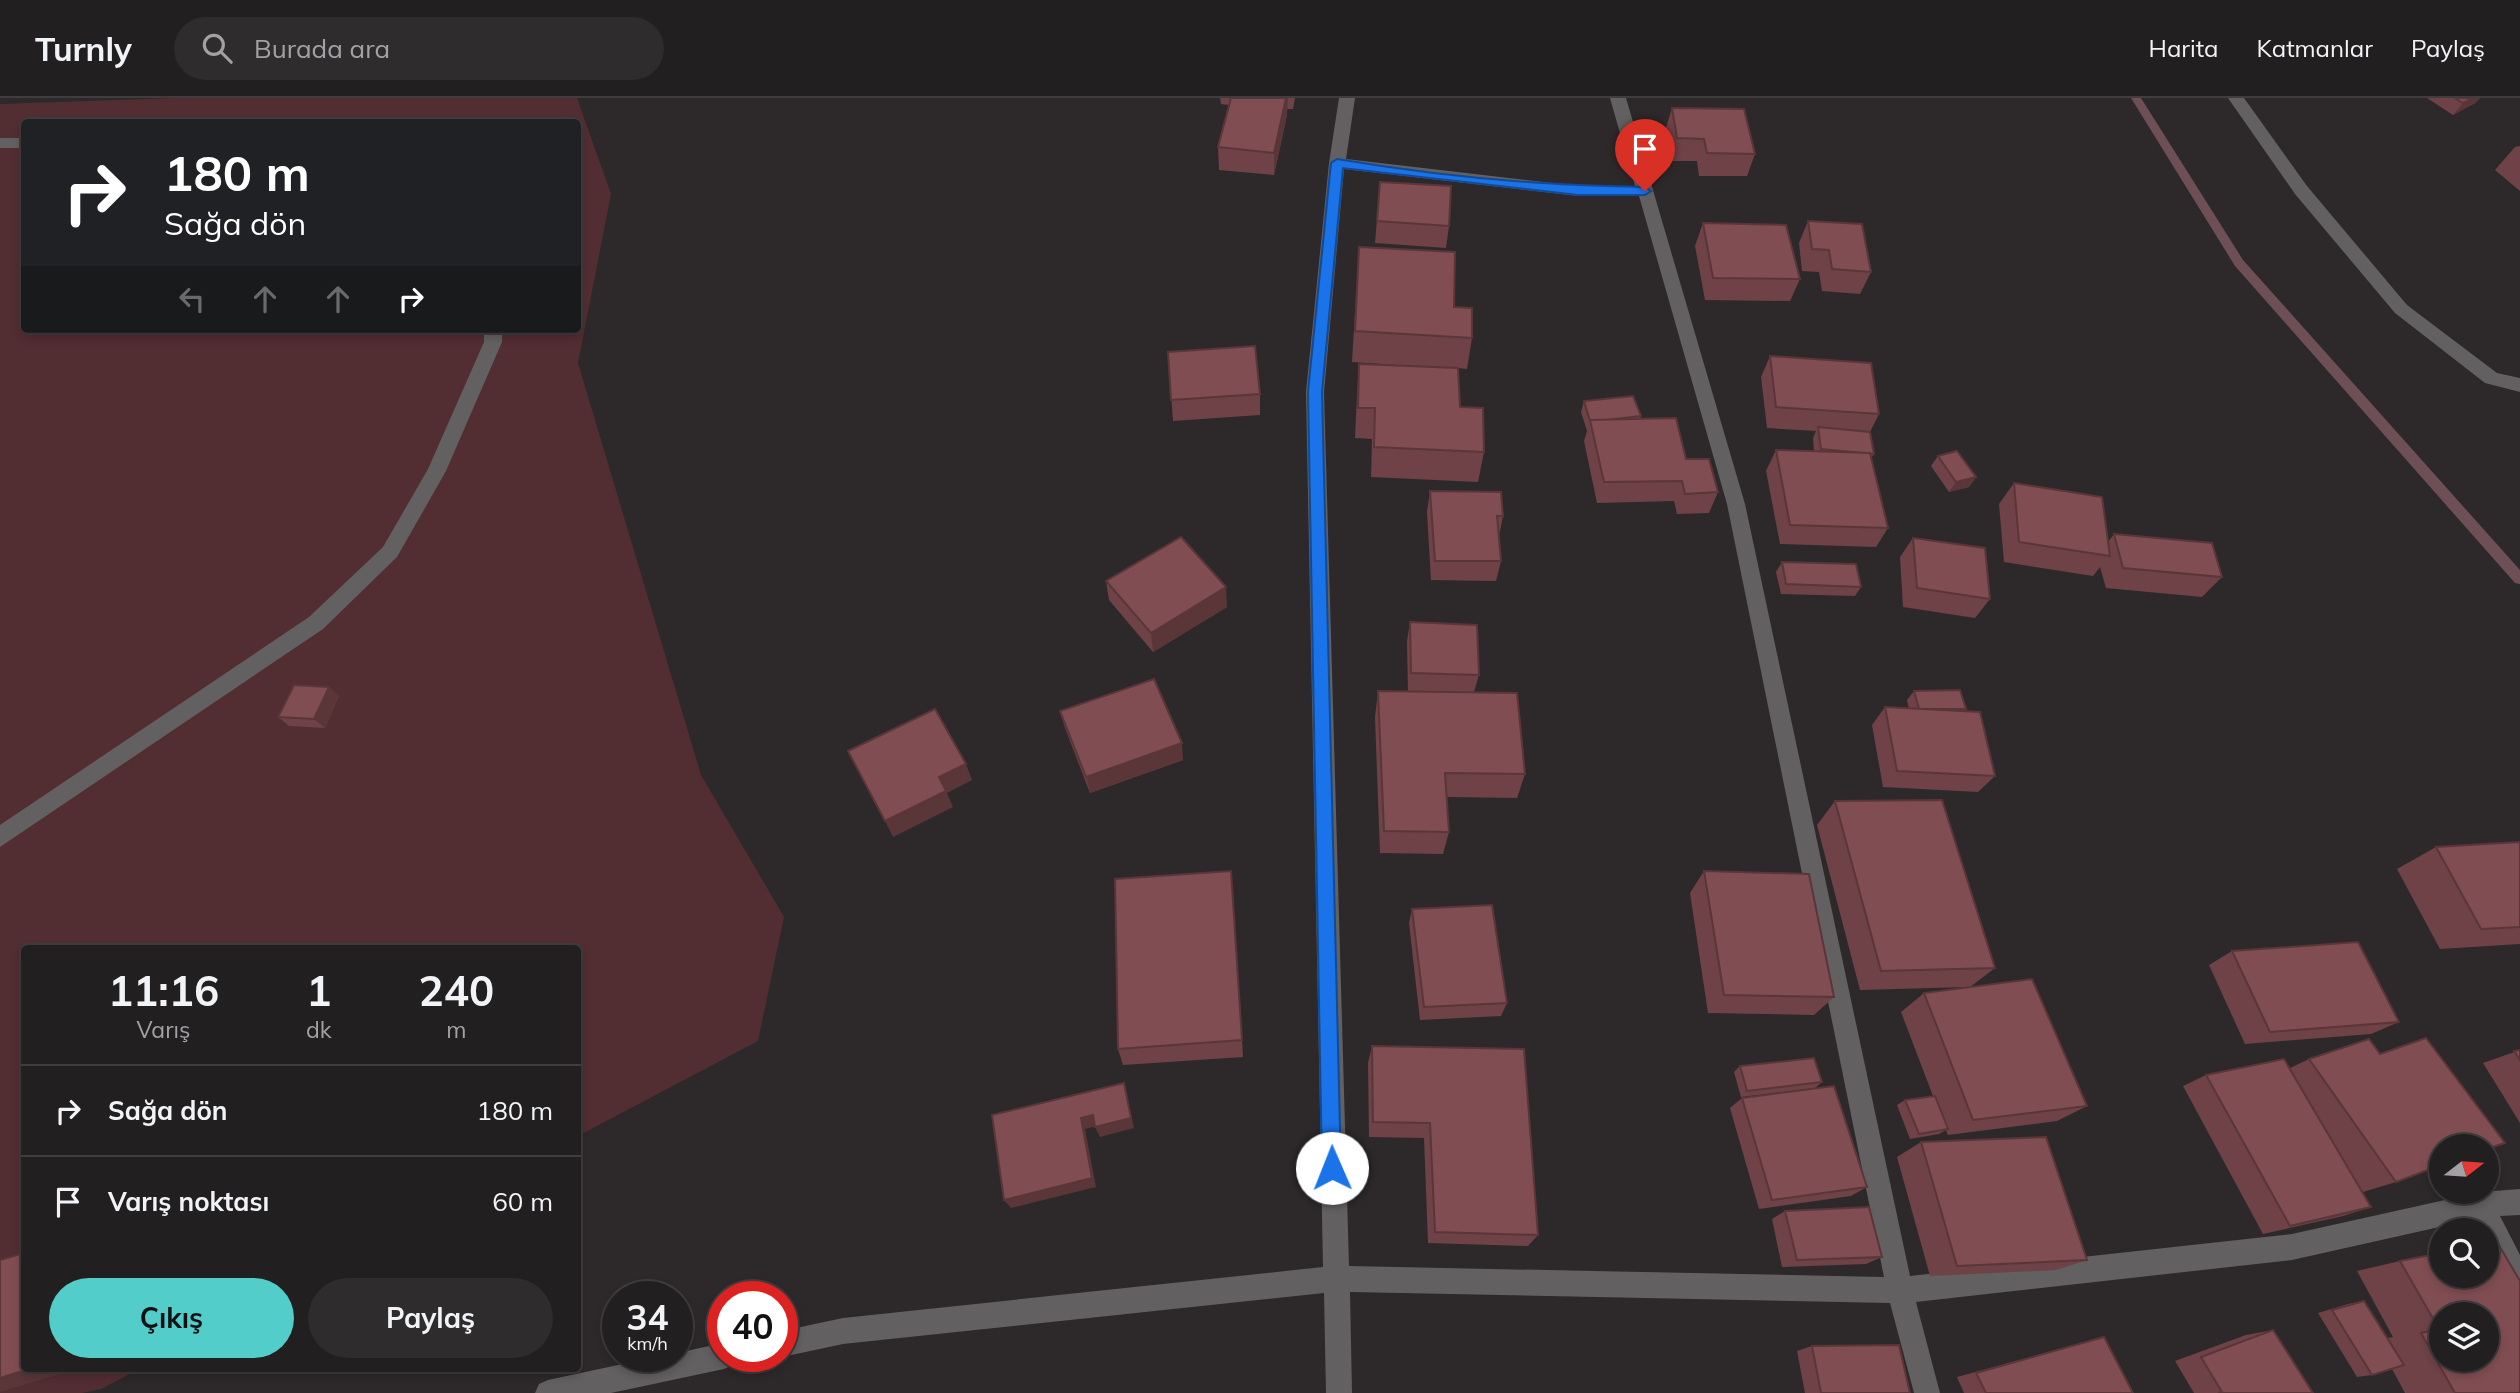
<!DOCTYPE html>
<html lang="tr">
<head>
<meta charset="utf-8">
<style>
	:root { --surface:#221f20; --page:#2e2c2d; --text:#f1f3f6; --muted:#a2a2a5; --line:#3f3d3e; --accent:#53cdca }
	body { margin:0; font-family:Mulish,sans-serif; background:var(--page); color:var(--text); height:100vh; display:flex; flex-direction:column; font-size:26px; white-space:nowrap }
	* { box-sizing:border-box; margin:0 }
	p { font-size:23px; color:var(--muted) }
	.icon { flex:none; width:38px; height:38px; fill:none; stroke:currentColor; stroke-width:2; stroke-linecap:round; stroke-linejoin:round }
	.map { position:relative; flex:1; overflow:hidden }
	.panel { position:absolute; left:21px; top:847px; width:560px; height:427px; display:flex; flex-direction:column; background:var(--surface); border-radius:7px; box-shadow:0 4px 10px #0003,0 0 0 2px var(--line) }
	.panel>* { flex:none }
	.hud { position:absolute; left:21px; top:21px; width:560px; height:214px; border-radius:7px; box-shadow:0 4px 10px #0003,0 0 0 2px var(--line); background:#202124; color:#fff; overflow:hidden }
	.needle { width:46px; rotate:73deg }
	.buttons { position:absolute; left:2429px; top:1036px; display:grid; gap:14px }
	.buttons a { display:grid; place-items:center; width:70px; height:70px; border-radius:50%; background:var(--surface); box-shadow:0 4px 10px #0003,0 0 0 2px var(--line); font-size:35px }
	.speed { position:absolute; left:602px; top:1183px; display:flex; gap:14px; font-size:35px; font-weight:700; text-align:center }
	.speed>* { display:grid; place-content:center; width:91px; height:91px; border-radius:50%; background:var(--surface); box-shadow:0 4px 10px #0003,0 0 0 2px var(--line); line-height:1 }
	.speed small { font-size:18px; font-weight:400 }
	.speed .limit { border:10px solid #d22; background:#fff; color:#111 }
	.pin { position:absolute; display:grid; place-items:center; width:60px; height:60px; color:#fff; margin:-72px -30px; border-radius:50% 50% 50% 0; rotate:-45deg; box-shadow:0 0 7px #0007 }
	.pin .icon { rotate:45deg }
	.me { position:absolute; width:77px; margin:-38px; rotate:359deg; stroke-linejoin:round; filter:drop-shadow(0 0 5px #0008) }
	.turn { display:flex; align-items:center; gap:24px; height:147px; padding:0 28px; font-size:32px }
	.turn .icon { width:91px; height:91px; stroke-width:2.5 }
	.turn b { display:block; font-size:49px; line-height:60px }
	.lanes { display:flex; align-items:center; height:66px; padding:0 28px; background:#0003; justify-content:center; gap:35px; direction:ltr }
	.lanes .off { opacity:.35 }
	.eta { display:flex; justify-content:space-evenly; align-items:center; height:119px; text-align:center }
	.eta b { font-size:42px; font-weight:700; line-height:49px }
	.primary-button { display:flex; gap:14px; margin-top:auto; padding:14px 28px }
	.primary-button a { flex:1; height:80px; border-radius:42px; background:var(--accent); color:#111; font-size:28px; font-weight:700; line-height:80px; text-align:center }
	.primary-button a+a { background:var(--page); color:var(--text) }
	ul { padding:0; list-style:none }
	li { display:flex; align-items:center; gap:21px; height:91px; padding:0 28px; border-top:2px solid var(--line) }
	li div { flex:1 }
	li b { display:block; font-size:26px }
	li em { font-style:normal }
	header { display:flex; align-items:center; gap:42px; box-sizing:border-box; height:98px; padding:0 35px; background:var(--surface); border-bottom:2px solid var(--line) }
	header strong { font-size:33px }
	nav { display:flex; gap:38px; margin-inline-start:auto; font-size:24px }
	.search { width:490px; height:63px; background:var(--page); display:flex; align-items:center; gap:18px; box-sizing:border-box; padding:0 24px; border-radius:38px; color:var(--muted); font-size:26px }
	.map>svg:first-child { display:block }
</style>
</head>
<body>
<header>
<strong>Turnly</strong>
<div class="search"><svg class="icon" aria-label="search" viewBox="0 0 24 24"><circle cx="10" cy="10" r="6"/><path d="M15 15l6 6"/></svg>Burada ara</div>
<nav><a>Harita</a><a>Katmanlar</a><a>Paylaş</a></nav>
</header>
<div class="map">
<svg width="2520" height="1295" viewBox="0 0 2520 1295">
	<rect width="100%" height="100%" fill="#2d292a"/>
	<path fill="#522d32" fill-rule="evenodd" d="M176 0H577L611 96 578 265 701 677 784 819 758 943 578 1038V850H24V1270L139 1271 101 1291 82 1295H0V6ZM24 24H578V231H24Z"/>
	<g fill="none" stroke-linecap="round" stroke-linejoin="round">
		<polygon fill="#6e4f55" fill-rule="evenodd" points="2131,0 2141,0 2243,162 2520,472 2520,486 2515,485 2235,168"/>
		<g fill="#626060" fill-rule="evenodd">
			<path d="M1339 0H1355L1346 61 1578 88H1635L1610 0H1626L1745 406 1910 1178 2292 1136 2481 1094 2520 1091V1117L2500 1118 2520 1157V1197L2511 1193 2487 1145V1132H2480L2475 1121 2292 1162 1916 1204 1940 1295H1914L1890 1205 1350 1194 1352 1295H1326L1324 1195 843 1246 782 1259 780 1258H782V1233L843 1220 1323 1169 1306 294 1329 65ZM1344 71 1578 98H1639L1727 406 1884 1179 1349 1168 1324 294Z"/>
			<polygon points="2228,0 2244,0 2307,88 2407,207 2497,275 2520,280 2520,294 2485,285 2395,215 2295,96"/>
			<rect x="0" y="40" width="24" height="10"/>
			<polygon points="484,231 502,231 502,244 446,373 397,459 323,531 0,749 0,727 309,519 383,449 428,371 484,244"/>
			<polygon points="723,1245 723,1258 737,1258 733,1267 724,1271 611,1295 535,1295 539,1286 548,1282 660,1258 677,1258 677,1255"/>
		</g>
	</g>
	<g fill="#6e4247">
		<polygon points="1220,0 1295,0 1293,11 1287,11 1287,17 1274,77 1219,72 1218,49 1229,7 1221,6"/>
		<polygon points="2427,0 2480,0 2475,5 2453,17"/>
		<polygon points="1672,10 1755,56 1747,78 1699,78 1697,63 1670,63 1665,33"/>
		<polygon points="2520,48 2520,93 2495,72 2515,49"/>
		<polygon points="1380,84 1449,128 1446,150 1375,145"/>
		<polygon points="1808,123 1871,174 1860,196 1822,193 1819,174 1802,173 1799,145"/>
		<polygon points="1703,125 1800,181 1790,203 1705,202 1695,148"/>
		<polygon points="1359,149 1454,209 1472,240 1467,271 1458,270 1460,309 1484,354 1478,384 1371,379 1372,341 1355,340 1357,297 1359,266 1427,269 1352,264"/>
		<polygon points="1168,254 1260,296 1260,317 1173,323"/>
		<polygon points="1770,258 1879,316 1870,334 1874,356 1871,360 1888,430 1876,449 1780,446 1766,373 1776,352 1814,353 1813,340 1816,333 1767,330 1761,279"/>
		<polygon points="1584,303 1641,318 1640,321 1686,361 1718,394 1709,415 1677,416 1674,403 1597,405 1584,343 1587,333 1581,314"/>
		<polygon points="1938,358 1976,379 1969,389 1949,394 1931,368"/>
		<polygon points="2014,385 2108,444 2114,436 2222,479 2202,499 2106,490 2100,469 2093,478 2004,464 1999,406"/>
		<polygon points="1430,393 1503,418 1499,438 1501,463 1496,483 1431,482 1427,414"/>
		<polygon points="1913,440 1990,501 1975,520 1903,509 1900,459"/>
		<polygon points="1782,464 1861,489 1855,498 1781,496 1776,474"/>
		<polygon points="1106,483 1227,509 1153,554 1109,502"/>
		<polygon points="1410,524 1479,577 1474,594 1525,676 1517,700 1447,699 1449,734 1443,756 1380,755 1375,619 1378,593 1408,593 1407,543"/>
		<polygon points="1914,593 1966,611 1963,613 1995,678 1978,694 1883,689 1872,627 1885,609 1909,611 1907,602"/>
		<polygon points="339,598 325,630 289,628 278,619"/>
		<polygon points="1060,613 1183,662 1090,695 1065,630"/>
		<polygon points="1835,703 1995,870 1970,889 2087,1008 2057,1023 1948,1037 1946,1032 1939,1036 1910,1041 1897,1007 1905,1002 1933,998 1901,914 1924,895 1968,889 1860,892 1817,727"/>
		<polygon points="2520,744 2520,846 2440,851 2397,771 2436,749"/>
		<polygon points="1704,773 1834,899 1814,917 1708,915 1690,795"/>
		<polygon points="1412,811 1507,905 1501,918 1420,922 1409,825"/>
		<polygon points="2232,853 2399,924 2371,936 2245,946 2209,867"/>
		<polygon points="1242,942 1243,959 1123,967 1118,951"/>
		<polygon points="1372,948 1538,1137 1528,1148 1428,1145 1424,1040 1369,1039 1368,965"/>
		<polygon points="2520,952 2520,1025 2483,965"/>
		<polygon points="2309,961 2396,1084 2363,1094 2371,1109 2343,1118 2263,1136 2183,988 2206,977 2290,970"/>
		<polygon points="1740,968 1822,984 1815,990 1741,999 1734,974"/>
		<polygon points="1742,1000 1867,1089 1851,1098 1759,1111 1730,1010"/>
		<polygon points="1921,1044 2087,1162 2056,1172 1930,1178 1897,1059"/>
		<polygon points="1785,1113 1882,1159 1866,1166 1782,1169 1772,1121"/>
		<polygon points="2400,1163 2520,1295 2405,1295 2392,1271 2372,1277 2357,1279 2318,1215 2348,1206 2364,1203 2387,1240 2393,1239 2357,1173"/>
		<polygon points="2273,1232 2313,1295 2194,1295 2175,1263 2246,1237"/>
		<polygon points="2104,1239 2133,1295 1964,1295 1957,1279 2081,1245"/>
		<polygon points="1812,1248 1910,1295 1805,1295 1797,1253"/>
	</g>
	<g fill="#5a3639">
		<polygon points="1286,0 1288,0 1287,17 1274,77 1274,55"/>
		<polygon points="2473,0 2480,0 2475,5 2453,17 2463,5"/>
		<polygon points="1976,379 1969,389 1949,394 1956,384"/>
		<polygon points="1226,489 1227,509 1153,554 1151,535"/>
		<polygon points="329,589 339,598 325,630 314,621"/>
		<polygon points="1182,645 1183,662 1090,695 1086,679"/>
		<polygon points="966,666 972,682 947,695 953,709 893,739 885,723 939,679"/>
		<polygon points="1124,985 1134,1030 1100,1039 1095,1029"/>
		<polygon points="1093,1017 1097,1028 1085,1031 1096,1089 1011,1110 1004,1102 1081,1020"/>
		<polygon points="32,1270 80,1270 0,1294 0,1280"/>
	</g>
	<g fill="#804d52" stroke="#5a3639" stroke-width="2" fill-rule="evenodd">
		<polygon points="1231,0 1286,0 1274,55 1218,49"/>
		<polygon points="2455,0 2473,0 2463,5"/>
		<polygon points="1672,10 1744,11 1755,56 1707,55 1704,41 1677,40"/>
		<polygon points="1380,84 1451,88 1449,128 1377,123"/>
		<polygon points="1808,123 1862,126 1871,174 1832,171 1829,152 1812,151"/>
		<polygon points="1703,125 1786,127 1800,181 1713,180"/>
		<polygon points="1359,149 1455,154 1454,209 1472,210 1472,240 1355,233"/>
		<polygon points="1255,248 1260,296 1171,302 1168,254"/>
		<polygon points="1770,258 1871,265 1879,316 1776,309"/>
		<polygon points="1359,266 1458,270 1460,309 1483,310 1484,354 1374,349 1375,310 1358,310"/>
		<polygon points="1633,298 1641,318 1606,322 1590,322 1590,323 1584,303"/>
		<polygon points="1676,320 1686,361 1709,361 1718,394 1685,396 1682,383 1604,384 1590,322"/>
		<polygon points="1818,329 1870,334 1874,356 1821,351"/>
		<polygon points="1776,352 1870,355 1888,430 1790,427"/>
		<polygon points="1957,353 1976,379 1956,384 1938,358"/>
		<polygon points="2014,385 2102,399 2110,458 2019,444"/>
		<polygon points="1430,393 1501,394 1503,418 1497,418 1501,463 1435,463"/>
		<polygon points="2114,436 2212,445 2222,479 2123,470"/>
		<polygon points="1181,439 1226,489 1151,535 1106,483"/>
		<polygon points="1913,440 1985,450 1990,501 1917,490"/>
		<polygon points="1782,464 1856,466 1861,489 1786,486"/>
		<polygon points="1410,524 1477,527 1479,577 1411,575"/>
		<polygon points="1154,581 1182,645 1086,679 1060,613"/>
		<polygon points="294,587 329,589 314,621 278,619"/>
		<polygon points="1960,592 1966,611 1919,611 1914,593"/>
		<polygon points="1378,593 1517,595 1525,676 1445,675 1449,734 1384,733"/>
		<polygon points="1885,609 1980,614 1995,678 1897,673"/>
		<polygon points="935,611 966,666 939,679 946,693 885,723 848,653"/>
		<polygon points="1942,702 1995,870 1881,873 1835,703"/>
		<polygon points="2520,744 2520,829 2481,831 2436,749"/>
		<polygon points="1231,773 1242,942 1118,951 1115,781"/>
		<polygon points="1704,773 1809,776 1834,899 1724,897"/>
		<polygon points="1492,807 1507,905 1424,909 1412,811"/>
		<polygon points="2358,844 2399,924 2270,934 2232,853"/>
		<polygon points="2032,881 2087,1008 1973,1022 1924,895"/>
		<polygon points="2426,940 2505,1045 2487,1051 2487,1048 2441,1048 2441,1067 2396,1084 2309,961 2369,941 2380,956"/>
		<polygon points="1372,948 1524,951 1538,1137 1435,1134 1430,1025 1373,1024"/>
		<polygon points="2520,952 2520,962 2514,953"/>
		<polygon points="1814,960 1822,984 1747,993 1740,968"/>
		<polygon points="2284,961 2371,1109 2290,1128 2206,977"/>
		<polygon points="1124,985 1131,1020 1095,1029 1093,1017 1081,1020 1092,1080 1004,1102 992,1017"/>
		<polygon points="1834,988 1867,1089 1772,1102 1742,1000"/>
		<polygon points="1935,998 1948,1031 1919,1036 1905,1002"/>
		<polygon points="2046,1039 2087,1162 1957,1168 1921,1044"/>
		<polygon points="1869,1109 1882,1159 1797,1162 1785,1113"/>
		<path d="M2497 1144 2520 1183V1295H2455L2421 1235 2439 1231 2400 1163 2441 1155V1178H2487V1146ZM2441 1216H2487V1262H2441Z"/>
		<polygon points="24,1155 24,1270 32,1270 0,1280 0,1162"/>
		<polygon points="2364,1203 2404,1267 2372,1277 2332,1212"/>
		<polygon points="2273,1232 2313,1295 2218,1295 2222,1294 2201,1259"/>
		<polygon points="2104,1239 2133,1295 1986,1295 1976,1275"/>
		<polygon points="1899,1247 1910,1295 1821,1295 1812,1248"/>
	</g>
	<path fill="#1a73e8" stroke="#114b97" stroke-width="2" d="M1337 61C1438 78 1543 88 1645 89L1651 93 1645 97H1578L1343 70 1322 294 1341 1070 1338 1077 1332 1080 1325 1077 1322 1070 1308 294 1331 65Z"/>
</svg>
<div class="buttons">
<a><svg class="needle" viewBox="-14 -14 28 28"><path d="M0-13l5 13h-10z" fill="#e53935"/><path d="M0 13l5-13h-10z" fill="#a2a2a5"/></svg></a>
<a><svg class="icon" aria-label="search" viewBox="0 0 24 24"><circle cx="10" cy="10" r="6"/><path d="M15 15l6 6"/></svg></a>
<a><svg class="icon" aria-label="layers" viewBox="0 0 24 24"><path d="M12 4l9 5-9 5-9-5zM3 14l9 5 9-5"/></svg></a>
</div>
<div class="speed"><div>34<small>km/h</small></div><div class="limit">40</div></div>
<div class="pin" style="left:1645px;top:93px;background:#d93025"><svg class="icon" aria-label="arrive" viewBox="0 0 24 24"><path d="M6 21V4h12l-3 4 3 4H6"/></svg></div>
<svg class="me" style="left:1332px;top:1070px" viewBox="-20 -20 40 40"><circle r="19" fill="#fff"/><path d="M0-13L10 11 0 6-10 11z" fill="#1a73e8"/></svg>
<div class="hud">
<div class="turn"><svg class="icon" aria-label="right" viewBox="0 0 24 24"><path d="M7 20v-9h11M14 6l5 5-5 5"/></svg><div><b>180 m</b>Sağa dön</div></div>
<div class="lanes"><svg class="icon off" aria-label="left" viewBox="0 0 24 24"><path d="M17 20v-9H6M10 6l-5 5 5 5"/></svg><svg class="icon off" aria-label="ahead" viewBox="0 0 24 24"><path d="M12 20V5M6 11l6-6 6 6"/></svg><svg class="icon off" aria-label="ahead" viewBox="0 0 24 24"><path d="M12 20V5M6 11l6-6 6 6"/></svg><svg class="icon" aria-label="right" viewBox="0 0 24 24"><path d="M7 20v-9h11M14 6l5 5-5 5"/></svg></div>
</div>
<section class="panel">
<div class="eta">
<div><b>11:16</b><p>Varış</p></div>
<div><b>1</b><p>dk</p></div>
<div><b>240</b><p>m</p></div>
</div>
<ul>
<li><svg class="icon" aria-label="right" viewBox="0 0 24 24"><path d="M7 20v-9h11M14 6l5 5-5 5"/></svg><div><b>Sağa dön</b></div><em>180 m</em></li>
<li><svg class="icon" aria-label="arrive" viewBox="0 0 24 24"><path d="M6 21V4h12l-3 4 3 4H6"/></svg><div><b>Varış noktası</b></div><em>60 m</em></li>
</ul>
<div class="primary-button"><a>Çıkış</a><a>Paylaş</a></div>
</section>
</div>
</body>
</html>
